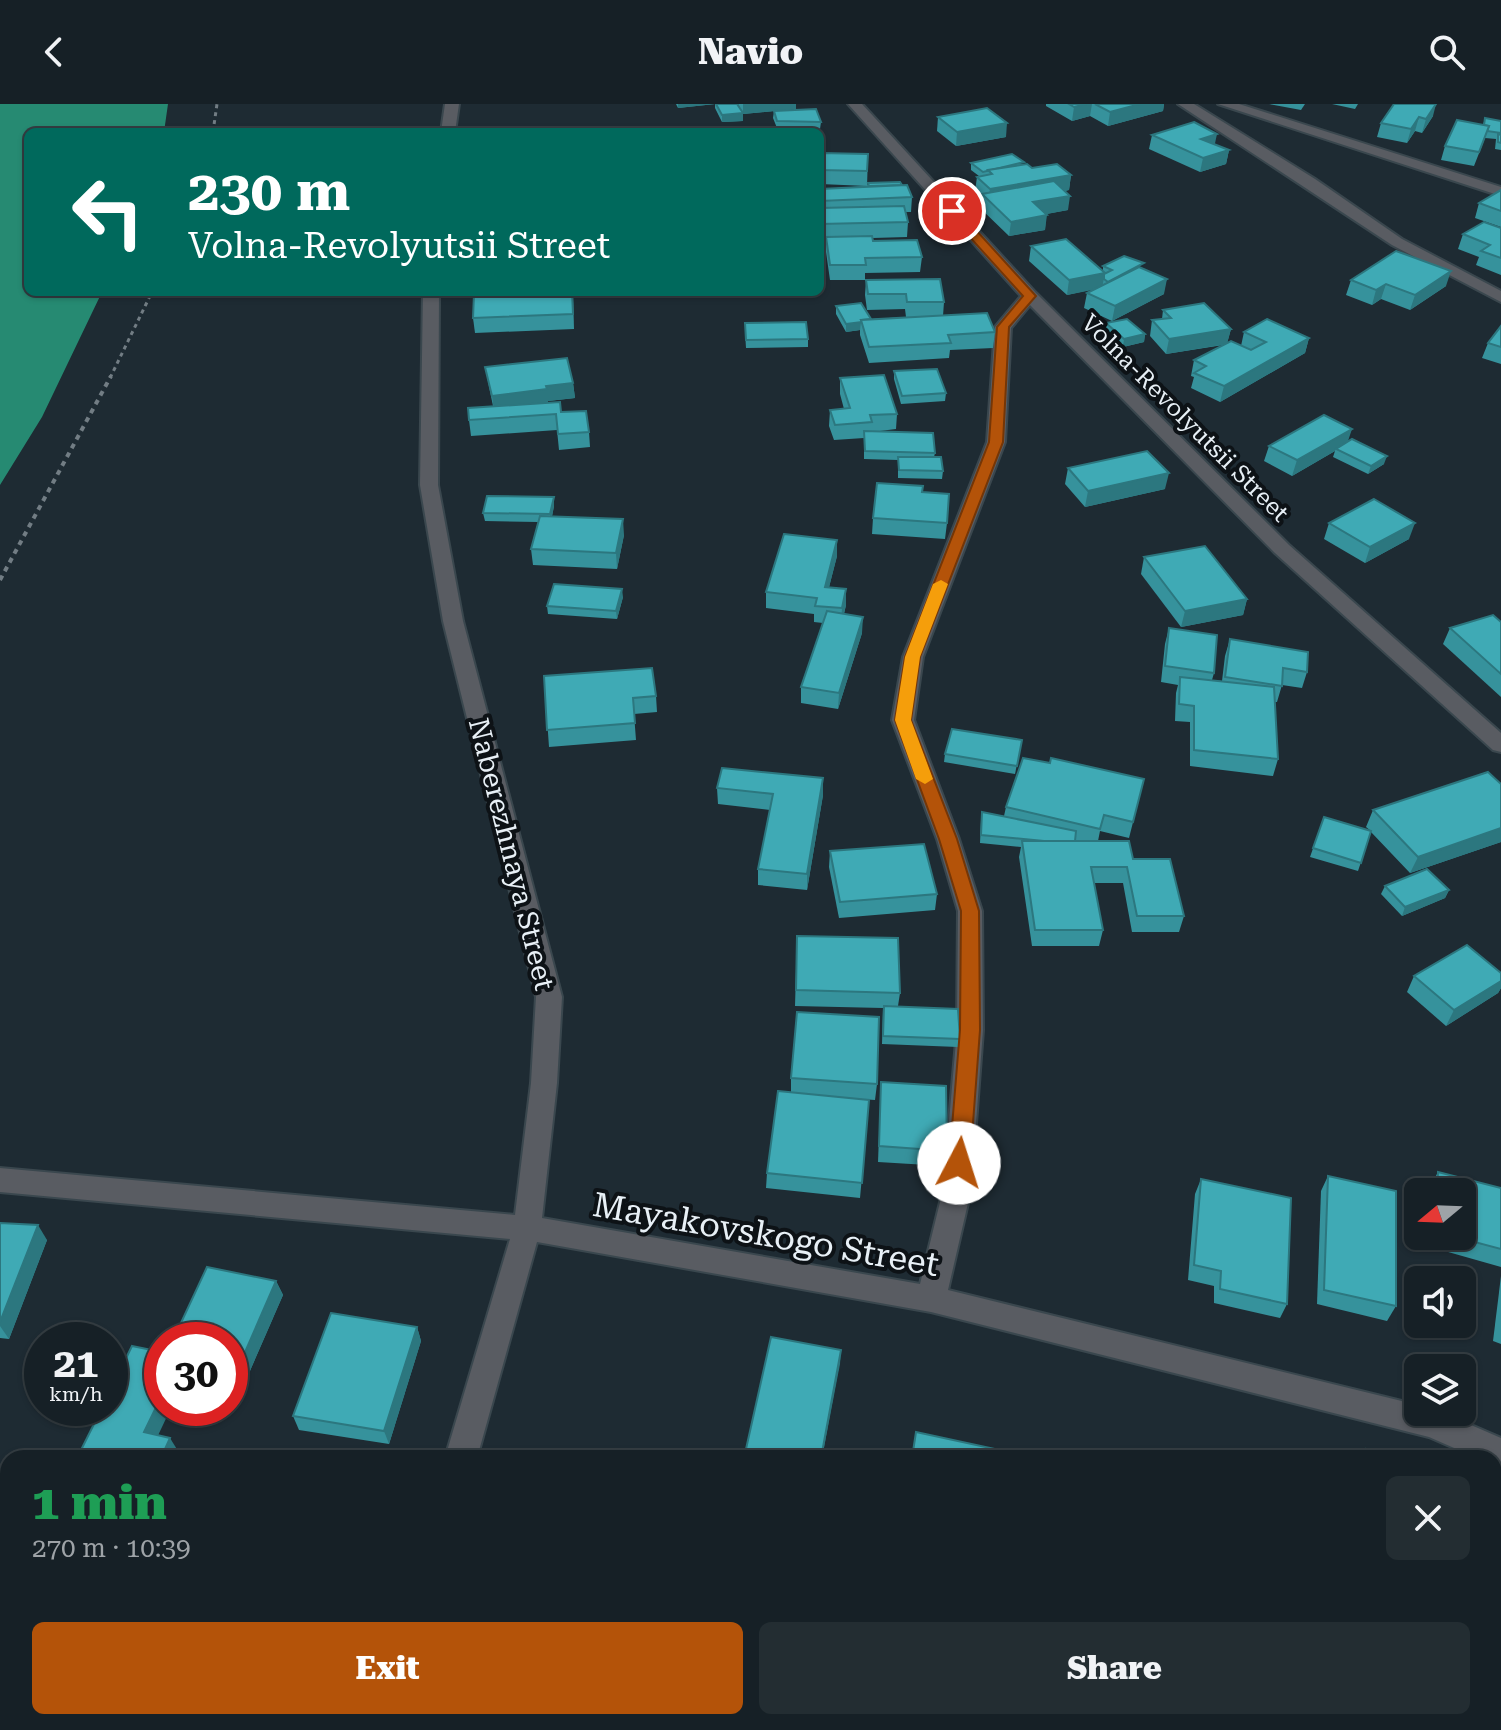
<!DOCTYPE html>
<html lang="en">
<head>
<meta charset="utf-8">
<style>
	:root { --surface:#162026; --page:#232d32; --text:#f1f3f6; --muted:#9ea3a7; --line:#353e43; --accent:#b45309 }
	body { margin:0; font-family:"Roboto Serif",serif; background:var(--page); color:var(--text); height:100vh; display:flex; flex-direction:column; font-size:30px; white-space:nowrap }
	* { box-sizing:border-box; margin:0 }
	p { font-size:26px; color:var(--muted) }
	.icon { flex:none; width:44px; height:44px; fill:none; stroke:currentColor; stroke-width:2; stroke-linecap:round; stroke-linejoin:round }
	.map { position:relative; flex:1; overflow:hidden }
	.panel { position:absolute; left:0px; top:1346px; width:1502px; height:280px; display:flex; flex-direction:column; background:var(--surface); border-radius:24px 24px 0 0; box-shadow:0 2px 6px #0004,0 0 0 2px var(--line) }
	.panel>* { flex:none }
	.banner { position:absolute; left:24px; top:24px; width:800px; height:168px; border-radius:12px; box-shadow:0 2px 6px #0004,0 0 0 2px var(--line); background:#00695c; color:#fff; overflow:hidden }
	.needle { width:52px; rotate:251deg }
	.buttons { position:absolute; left:1404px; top:1074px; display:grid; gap:16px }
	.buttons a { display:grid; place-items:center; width:72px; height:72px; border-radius:12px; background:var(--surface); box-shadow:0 2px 6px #0004,0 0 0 2px var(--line); font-size:40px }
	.speed { position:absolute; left:24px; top:1218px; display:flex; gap:16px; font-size:40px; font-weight:700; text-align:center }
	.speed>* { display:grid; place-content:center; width:104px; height:104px; border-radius:50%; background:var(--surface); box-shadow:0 2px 6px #0004,0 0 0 2px var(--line); line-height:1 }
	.speed small { font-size:20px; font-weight:400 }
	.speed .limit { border:12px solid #d22; background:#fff; color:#111 }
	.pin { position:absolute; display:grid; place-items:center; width:68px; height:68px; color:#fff; margin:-34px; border:4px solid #fff; border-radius:50%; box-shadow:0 2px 8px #0007 }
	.me { position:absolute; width:88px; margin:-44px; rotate:5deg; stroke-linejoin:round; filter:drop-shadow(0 0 6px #0008) }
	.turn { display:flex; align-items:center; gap:28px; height:168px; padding:0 32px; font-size:36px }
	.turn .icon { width:104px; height:104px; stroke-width:2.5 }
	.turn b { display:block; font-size:56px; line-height:68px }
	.round { display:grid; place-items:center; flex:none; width:84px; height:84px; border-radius:12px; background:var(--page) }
	.head { display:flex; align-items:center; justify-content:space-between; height:136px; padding:0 32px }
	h1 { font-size:48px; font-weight:800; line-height:60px; color:#1e9e55 }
	.button { display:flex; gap:16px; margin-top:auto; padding:16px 32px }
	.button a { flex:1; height:92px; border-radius:12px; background:var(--accent); color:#fff; font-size:32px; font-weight:800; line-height:92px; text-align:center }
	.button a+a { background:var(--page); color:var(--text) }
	header { display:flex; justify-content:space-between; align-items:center; height:104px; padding:0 32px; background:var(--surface); font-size:36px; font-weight:800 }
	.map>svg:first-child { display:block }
</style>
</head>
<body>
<header><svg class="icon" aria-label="back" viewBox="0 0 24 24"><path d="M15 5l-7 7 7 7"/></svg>Navio<svg class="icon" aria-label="search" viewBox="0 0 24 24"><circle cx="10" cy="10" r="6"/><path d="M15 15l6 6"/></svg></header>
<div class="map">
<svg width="1501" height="1626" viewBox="0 0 1501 1626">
	<rect width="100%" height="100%" fill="#1e2b33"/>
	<polygon fill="#268a72" points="0,0 168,0 164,28 28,28 28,188 102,188 42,313 0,381"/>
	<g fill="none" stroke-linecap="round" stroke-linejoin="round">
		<defs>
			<g id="street">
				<polygon points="445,0 459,0 455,28 441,28"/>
				<polygon points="848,0 862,0 1036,189 1289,441 1501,629 1501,648 1493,646 1275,449 1030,201 1011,224 1005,338 923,553 914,616 959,735 982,807 983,926 971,1086 948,1186 1418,1301 1418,1308 1441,1308 1501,1334 1501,1364 1494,1361 1494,1354 1477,1354 1429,1333 931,1208 537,1138 477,1354 445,1354 510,1135 0,1088 0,1064 515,1111 531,979 536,893 443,517 420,381 423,188 439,188 438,381 463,517 562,893 557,979 542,1114 920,1180 943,1086 957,926 958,807 937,735 892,616 903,553 987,338 995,223 1021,192"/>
				<polygon points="1178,0 1194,0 1315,75 1402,135 1501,187 1501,198 1392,141"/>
				<polygon points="1218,0 1239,0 1501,83 1501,92"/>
				<polygon points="368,1618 402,1618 400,1626 366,1626"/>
			</g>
		</defs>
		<use href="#street" stroke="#3a474e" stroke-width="4"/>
		<g stroke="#727d84" stroke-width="3" stroke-dasharray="4 4" stroke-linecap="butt">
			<polyline points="213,28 217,0"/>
			<polyline points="110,274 152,188"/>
		</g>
		<polyline stroke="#727d84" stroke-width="4" stroke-dasharray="5 5" stroke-linecap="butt" points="0,476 111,272"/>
		<use href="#street" fill="#595c62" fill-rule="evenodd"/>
	</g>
	<g fill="#36929c">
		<polygon points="676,0 737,0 743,17 722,18 715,4 715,0 678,4"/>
		<polygon points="738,0 796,0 796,5 778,7 821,18 820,25 777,24 773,14 774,7 743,10"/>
		<polygon points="1046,0 1164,0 1163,7 1108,22 1090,12 1072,17 1046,2"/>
		<polygon points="1269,0 1305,0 1301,6"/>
		<polygon points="1332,0 1358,0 1355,5"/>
		<polygon points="1394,0 1433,12 1422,29 1415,27 1407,39 1377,33 1381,19"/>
		<polygon points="938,13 1006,33 956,42 937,27"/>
		<polygon points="1485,14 1501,17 1501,46 1495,45 1496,35 1485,34 1474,62 1441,56 1445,42 1483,21"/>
		<polygon points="1152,31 1215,41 1229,46 1226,60 1200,68 1149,45"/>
		<polygon points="820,49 868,50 867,82 820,80"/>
		<polygon points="971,59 1024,60 1032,64 1071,71 1069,86 1065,87 1068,106 1046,110 1045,126 1009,132 980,104 981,93 975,87 977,73 979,72 971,66"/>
		<polygon points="868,79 902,81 912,93 911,108 905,108 908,118 907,133 873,134 873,137 922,153 920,168 865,169 865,176 830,176 826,148 826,135 820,135 820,85 867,82"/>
		<polygon points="1501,86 1501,123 1475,114 1479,99"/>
		<polygon points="1501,124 1501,171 1476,161 1479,153 1458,145 1463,130"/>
		<polygon points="1031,142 1103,167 1103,162 1143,164 1164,190 1112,217 1084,204 1087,189 1094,185 1067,191 1029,157"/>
		<polygon points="866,176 944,198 943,212 995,228 993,244 950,246 949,254 869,259 860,231 860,226 846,228 836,210 836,202 871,215 906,213 905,205 867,206 865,191"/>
		<polygon points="1351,176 1446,182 1410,206 1381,195 1372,201 1346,191"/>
		<polygon points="573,188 574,225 475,229 473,214"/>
		<polygon points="1163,206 1231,225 1227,239 1241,242 1244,228 1309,234 1305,249 1220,298 1191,284 1194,273 1191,272 1194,256 1223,241 1166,250 1150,232 1152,216 1162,215"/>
		<polygon points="1106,219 1145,230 1144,238 1123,243 1105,227"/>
		<polygon points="1501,222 1501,260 1482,254 1488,239"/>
		<polygon points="745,227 808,235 808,243 746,244"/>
		<polygon points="485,263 573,279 575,294 548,297 548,299 589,328 590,343 559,346 557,326 471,332 469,316 493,302"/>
		<polygon points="894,267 946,289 945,297 901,300 894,275"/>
		<polygon points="840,274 897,310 896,325 872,328 935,349 934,353 943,367 942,375 898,374 898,356 864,355 864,334 834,336 829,322 830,306 844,305 840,290"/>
		<polygon points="1348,337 1384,360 1368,370 1333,353 1335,347 1292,372 1264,357 1269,342"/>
		<polygon points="1068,364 1165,385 1085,403 1065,380"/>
		<polygon points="922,388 947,419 945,435 872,430 873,414"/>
		<polygon points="554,402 552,412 624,431 617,465 533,461 531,445 538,418 485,417 483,409"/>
		<polygon points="1329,419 1409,435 1365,459 1324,435"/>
		<polygon points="837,436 837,452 829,483 846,501 844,510 862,529 838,605 801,599 801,583 823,519 814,518 814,510 766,504 766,488"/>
		<polygon points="1144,453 1247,495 1243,511 1181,523 1141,470"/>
		<polygon points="623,493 617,515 548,510 547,502"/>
		<polygon points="1501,518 1501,593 1443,540 1450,524"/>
		<polygon points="1169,524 1214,569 1212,576 1222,577 1225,552 1230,535 1307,568 1302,584 1282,581 1277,598 1275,598 1278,655 1273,672 1190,662 1190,618 1175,617 1176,589 1178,581 1161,578 1165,540"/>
		<polygon points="544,572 656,592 657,608 634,610 636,636 549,643"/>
		<polygon points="1022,636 1015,670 944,658 945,650"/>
		<polygon points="1050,659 1144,675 1129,734 1100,727 1098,737 1133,755 1184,812 1179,828 1132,828 1123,779 1094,779 1103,826 1099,842 1032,842 1019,753 1021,743 980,739 981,716 982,708 1004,712 1006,703"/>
		<polygon points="1501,680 1501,738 1410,769 1371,728 1358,767 1310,753 1324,713 1371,727 1366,723 1373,706"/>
		<polygon points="717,684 823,691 807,786 758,781 758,765 770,706 718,700"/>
		<polygon points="830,747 937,790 935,806 839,814 829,763"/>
		<polygon points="1385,782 1449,786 1445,794 1402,812 1381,790"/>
		<polygon points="797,832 900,889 898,902 960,935 958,943 882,940 883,904 795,902"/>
		<polygon points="1414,872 1501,877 1501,884 1498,889 1446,922 1407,888"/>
		<polygon points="791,974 877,980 875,996 860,995 869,996 860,1094 766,1084 767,1069 791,988"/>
		<polygon points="881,978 947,1047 944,1062 878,1058"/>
		<polygon points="1438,1068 1501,1084 1501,1163 1427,1142 1427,1132 1462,1132 1462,1088 1430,1088 1430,1083"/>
		<polygon points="1328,1072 1396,1202 1387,1217 1317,1200 1321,1087"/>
		<polygon points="1201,1075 1287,1200 1280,1214 1214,1199 1214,1182 1188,1176 1195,1090"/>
		<polygon points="0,1119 47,1136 9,1235 0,1234"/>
		<polygon points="1501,1172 1501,1240 1493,1237"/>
		<polygon points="276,1177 283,1191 246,1276 230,1273 230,1236"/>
		<polygon points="417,1223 421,1237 389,1340 299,1326 293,1312"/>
		<polygon points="1494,1452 1501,1456 1501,1541 1494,1538"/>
		<polygon points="1249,1618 1279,1618 1273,1626"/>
	</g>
	<g fill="#2c777f">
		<polygon points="678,0 715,0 678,4"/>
		<polygon points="743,0 796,0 796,5 743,10"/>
		<polygon points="1086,0 1092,0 1090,12 1072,17 1074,3"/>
		<polygon points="1140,0 1164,0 1163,7 1108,22 1110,8"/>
		<polygon points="1436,0 1433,12 1422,29 1426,15"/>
		<polygon points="743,9 743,17 722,18 722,11"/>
		<polygon points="1419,13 1415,27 1407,39 1411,25"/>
		<polygon points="1007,19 1006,33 956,42 957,28"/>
		<polygon points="1217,30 1214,44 1201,35"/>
		<polygon points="1229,46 1226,60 1200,68 1203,54"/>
		<polygon points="1071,71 1069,86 991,99 988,96 990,85"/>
		<polygon points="1070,92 1068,106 1031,113 1033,98"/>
		<polygon points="1047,111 1045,126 1009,132 1011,118"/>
		<polygon points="1451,167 1446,182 1410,206 1415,191"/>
		<polygon points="1105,169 1102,184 1067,191 1069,176"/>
		<polygon points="1167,175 1164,190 1112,217 1115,202"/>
		<polygon points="1386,180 1381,195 1372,201 1376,186"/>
		<polygon points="861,218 860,226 846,228 846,220"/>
		<polygon points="1231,225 1227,240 1166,250 1169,235"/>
		<polygon points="1145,230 1144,238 1123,243 1124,235"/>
		<polygon points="1309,234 1305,249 1220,298 1224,282"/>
		<polygon points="573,279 575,294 548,297 548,301 494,307 492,292 546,282"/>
		<polygon points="1352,325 1347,340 1336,345 1335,347 1292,372 1297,356"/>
		<polygon points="1387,352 1384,360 1368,370 1371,362"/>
		<polygon points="1169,369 1165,385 1085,403 1088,387"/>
		<polygon points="554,393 554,402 551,418 550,410"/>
		<polygon points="623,415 624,431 617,465 616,449"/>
		<polygon points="1415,419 1409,435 1365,459 1370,443"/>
		<polygon points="837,436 837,452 825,499 825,483"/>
		<polygon points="622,485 623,493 617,515 616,507"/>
		<polygon points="846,485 846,501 841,521 842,504"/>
		<polygon points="1247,495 1243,511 1181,523 1185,507"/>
		<polygon points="863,513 862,529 838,605 839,589"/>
		<polygon points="823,674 823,691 807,786 807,770"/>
		<polygon points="1501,724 1501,738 1410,769 1418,753"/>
		<polygon points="1449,786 1445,794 1402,812 1405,803"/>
		<polygon points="1501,877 1501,884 1498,889 1446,922 1454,906"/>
		<polygon points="38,1121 47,1136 9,1235 0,1222 0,1218"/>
		<polygon points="276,1177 283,1191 246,1276 239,1262"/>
		<polygon points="417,1223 421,1237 389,1340 384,1327"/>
		<polygon points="841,1246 840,1260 822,1354 821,1354"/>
		<polygon points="162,1291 162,1304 171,1304 153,1342 144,1328"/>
		<polygon points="170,1334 178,1347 175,1354 161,1354"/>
		<polygon points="467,1618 474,1618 472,1626 465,1626"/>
	</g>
	<g fill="#3faab5" stroke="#2c777f" stroke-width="2">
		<polygon points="716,0 737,0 743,9 722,11"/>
		<polygon points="1069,0 1086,0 1074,3"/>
		<polygon points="1095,0 1140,0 1110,8"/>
		<polygon points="1394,0 1436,0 1426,15 1419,13 1411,25 1381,19"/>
		<polygon points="987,4 1007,19 957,28 938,13"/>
		<polygon points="816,5 821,18 777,17 774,7"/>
		<polygon points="1485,14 1501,17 1501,29 1487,27 1489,22 1484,21"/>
		<polygon points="1457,16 1489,22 1479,48 1445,42"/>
		<polygon points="1194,18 1217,30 1201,35 1229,46 1203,54 1152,31"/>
		<rect x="780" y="23" width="32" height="5"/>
		<polygon points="1498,30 1501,31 1501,39 1498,38"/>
		<polygon points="820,49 868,50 867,67 820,66"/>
		<polygon points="1012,50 1024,58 983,68 971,59"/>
		<polygon points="1027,60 1032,64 1057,60 1071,71 990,85 977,73 992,70 988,66"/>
		<polygon points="1054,77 1070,92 1033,98 1047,111 1011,118 982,90"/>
		<polygon points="900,78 902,81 869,82 868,79"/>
		<polygon points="907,81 912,93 820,97 820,85"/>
		<polygon points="1501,86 1501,107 1479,99"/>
		<polygon points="904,102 908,118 820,120 820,104"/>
		<polygon points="1484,118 1501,124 1501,154 1481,147 1490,141 1463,130"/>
		<polygon points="872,132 873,137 917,136 922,153 865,154 866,161 830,161 826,133"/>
		<polygon points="1066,135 1105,169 1069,176 1031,142"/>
		<polygon points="1396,147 1451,167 1415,191 1386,180 1376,186 1351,176"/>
		<polygon points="1124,152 1144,159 1108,178 1104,175 1104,170 1112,166 1103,162"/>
		<polygon points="1139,163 1167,175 1115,202 1087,189"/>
		<polygon points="940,175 944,198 907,198 906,190 868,190 866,176"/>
		<polygon points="512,188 572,188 573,210 473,214 474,190"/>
		<polygon points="861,199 871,215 861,216 862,218 846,220 836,202"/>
		<polygon points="1204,199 1231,225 1169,235 1152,216 1171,214 1163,206"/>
		<polygon points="987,209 995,228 948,231 951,239 869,243 861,216"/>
		<polygon points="1127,215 1145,230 1124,235 1106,219"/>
		<polygon points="1267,215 1309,234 1224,282 1194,269 1206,262 1194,256 1231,237 1251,246 1266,238 1244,228"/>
		<polygon points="806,218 808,235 746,236 745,219"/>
		<polygon points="1501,222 1501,243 1488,239"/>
		<polygon points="567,254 573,279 546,282 547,285 492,292 485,263"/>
		<polygon points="937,265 946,289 902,292 894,267"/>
		<polygon points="884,271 897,310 870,311 872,318 835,321 830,306 850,304 840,274"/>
		<polygon points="560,298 561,308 586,307 589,328 558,330 556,310 469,316 468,304"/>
		<polygon points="1324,311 1352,325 1297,356 1269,342"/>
		<polygon points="864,327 933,329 935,349 865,347"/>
		<polygon points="1352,335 1387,352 1371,362 1336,345"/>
		<polygon points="1147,347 1169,369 1088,387 1068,364"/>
		<polygon points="898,353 941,353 943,367 899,366"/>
		<polygon points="877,379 923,382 922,388 949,390 947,419 873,414"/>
		<polygon points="487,392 554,393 550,410 483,409"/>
		<polygon points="1374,395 1415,419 1370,443 1329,419"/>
		<polygon points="540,412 623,415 616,449 531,445"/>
		<polygon points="784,430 837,436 825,483 846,485 842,504 815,502 817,494 766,488"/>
		<polygon points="1205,442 1247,495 1185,507 1144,453"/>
		<polygon points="554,480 622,485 616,507 547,502"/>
		<polygon points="827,507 863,513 839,589 801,583"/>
		<polygon points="1493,511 1501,518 1501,570 1450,524"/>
		<polygon points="1169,524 1217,531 1214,569 1165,562"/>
		<polygon points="1230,535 1308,548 1307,568 1283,564 1282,582 1225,573"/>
		<polygon points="652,564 656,592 633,594 635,619 547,626 544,572"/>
		<polygon points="1180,573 1274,583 1278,655 1194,646 1194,602 1179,600"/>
		<polygon points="952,625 1022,636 1017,662 945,650"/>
		<polygon points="1023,654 1050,659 1051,654 1144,675 1133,718 1104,711 1100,725 1006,703"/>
		<polygon points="722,664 823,674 807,770 758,765 773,690 717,684"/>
		<polygon points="1488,668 1501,680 1501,724 1418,753 1373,706"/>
		<polygon points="982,708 1076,727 1075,737 1044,737 981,731"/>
		<polygon points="1324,713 1371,727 1361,759 1313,744"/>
		<polygon points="1022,737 1129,737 1133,755 1170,755 1184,812 1137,812 1127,763 1091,763 1103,826 1035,826"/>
		<polygon points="924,740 937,790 840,798 830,747"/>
		<polygon points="1427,765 1449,786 1405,803 1385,782"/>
		<polygon points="797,832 898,834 900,889 796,886"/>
		<polygon points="1467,841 1501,869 1501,877 1454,906 1414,872"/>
		<polygon points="884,902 958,905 960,935 883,932"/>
		<polygon points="797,908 879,913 877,980 791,974"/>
		<polygon points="881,978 946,982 947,1047 879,1042"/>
		<polygon points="778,987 869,996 862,1079 767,1069"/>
		<polygon points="1438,1068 1501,1084 1501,1145 1452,1132 1462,1132 1462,1088 1437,1088"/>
		<polygon points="1328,1072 1396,1087 1396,1202 1324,1186"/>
		<polygon points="1201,1075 1291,1094 1287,1200 1220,1185 1221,1167 1194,1161"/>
		<polygon points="0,1119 38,1121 0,1218"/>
		<polygon points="207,1163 276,1177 239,1262 230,1260 230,1236 173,1236"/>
		<polygon points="331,1209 417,1223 384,1327 293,1312"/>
		<polygon points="771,1233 841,1246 821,1354 744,1354"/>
		<polygon points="132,1242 162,1248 162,1291 144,1328 170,1334 161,1354 77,1354 102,1304 110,1304 110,1287"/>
		<polygon points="916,1328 1037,1354 912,1354"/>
		<polygon points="1366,1345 1387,1354 1363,1354"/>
		<polygon points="1494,1452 1501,1456 1501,1525 1494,1521"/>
		<polygon points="395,1618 467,1618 465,1626 393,1626"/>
	</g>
	<polygon fill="#b45309" stroke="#753606" stroke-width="2" points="948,104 956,104 1036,192 1009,223 1003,338 920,553 911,616 957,735 979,807 980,926 970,1059 967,1066 959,1068 952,1066 949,1059 960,926 961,807 939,735 895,616 905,553 989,338 997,223 1023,192 948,109"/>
	<polygon fill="#f59e0b" points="941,476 948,480 920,553 911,616 933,675 925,680 916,675 895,616 905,553 933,480"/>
	<g text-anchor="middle" stroke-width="8" stroke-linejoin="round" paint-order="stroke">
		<g font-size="24" fill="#e8f0f6" stroke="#0d1216">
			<text transform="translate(1185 314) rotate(45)" y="8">Volna-Revolyutsii Street</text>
		</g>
		<g font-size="28" fill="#e8f0f6" stroke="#0d1216">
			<text transform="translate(512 750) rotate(76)" y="10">Naberezhnaya Street</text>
		</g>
		<g font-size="34" fill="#e8f0f6" stroke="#0d1216">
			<text transform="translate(766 1130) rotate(10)" y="12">Mayakovskogo Street</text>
		</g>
	</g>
</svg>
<div class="buttons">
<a><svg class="needle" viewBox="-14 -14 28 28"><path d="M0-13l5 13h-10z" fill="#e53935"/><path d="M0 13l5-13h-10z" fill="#9ea3a7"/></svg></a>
<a><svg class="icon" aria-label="sound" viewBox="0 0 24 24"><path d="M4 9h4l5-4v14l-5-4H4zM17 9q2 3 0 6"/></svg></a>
<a><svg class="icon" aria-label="layers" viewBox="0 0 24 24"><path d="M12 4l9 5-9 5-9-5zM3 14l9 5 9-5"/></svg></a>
</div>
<div class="speed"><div>21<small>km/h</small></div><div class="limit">30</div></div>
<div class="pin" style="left:952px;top:107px;background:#d93025"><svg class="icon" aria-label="arrive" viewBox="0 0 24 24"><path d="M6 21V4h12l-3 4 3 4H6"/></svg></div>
<svg class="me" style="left:959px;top:1059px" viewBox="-20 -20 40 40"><circle r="19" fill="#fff"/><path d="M0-13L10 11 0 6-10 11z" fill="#b45309"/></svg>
<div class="banner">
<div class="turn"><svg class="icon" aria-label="left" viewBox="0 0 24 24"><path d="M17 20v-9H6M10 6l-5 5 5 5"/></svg><div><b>230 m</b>Volna-Revolyutsii Street</div></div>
</div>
<section class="panel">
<div class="head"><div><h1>1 min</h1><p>270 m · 10:39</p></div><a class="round"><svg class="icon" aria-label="close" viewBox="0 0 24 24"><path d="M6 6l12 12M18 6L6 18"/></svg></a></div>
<div class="button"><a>Exit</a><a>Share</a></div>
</section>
</div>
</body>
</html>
